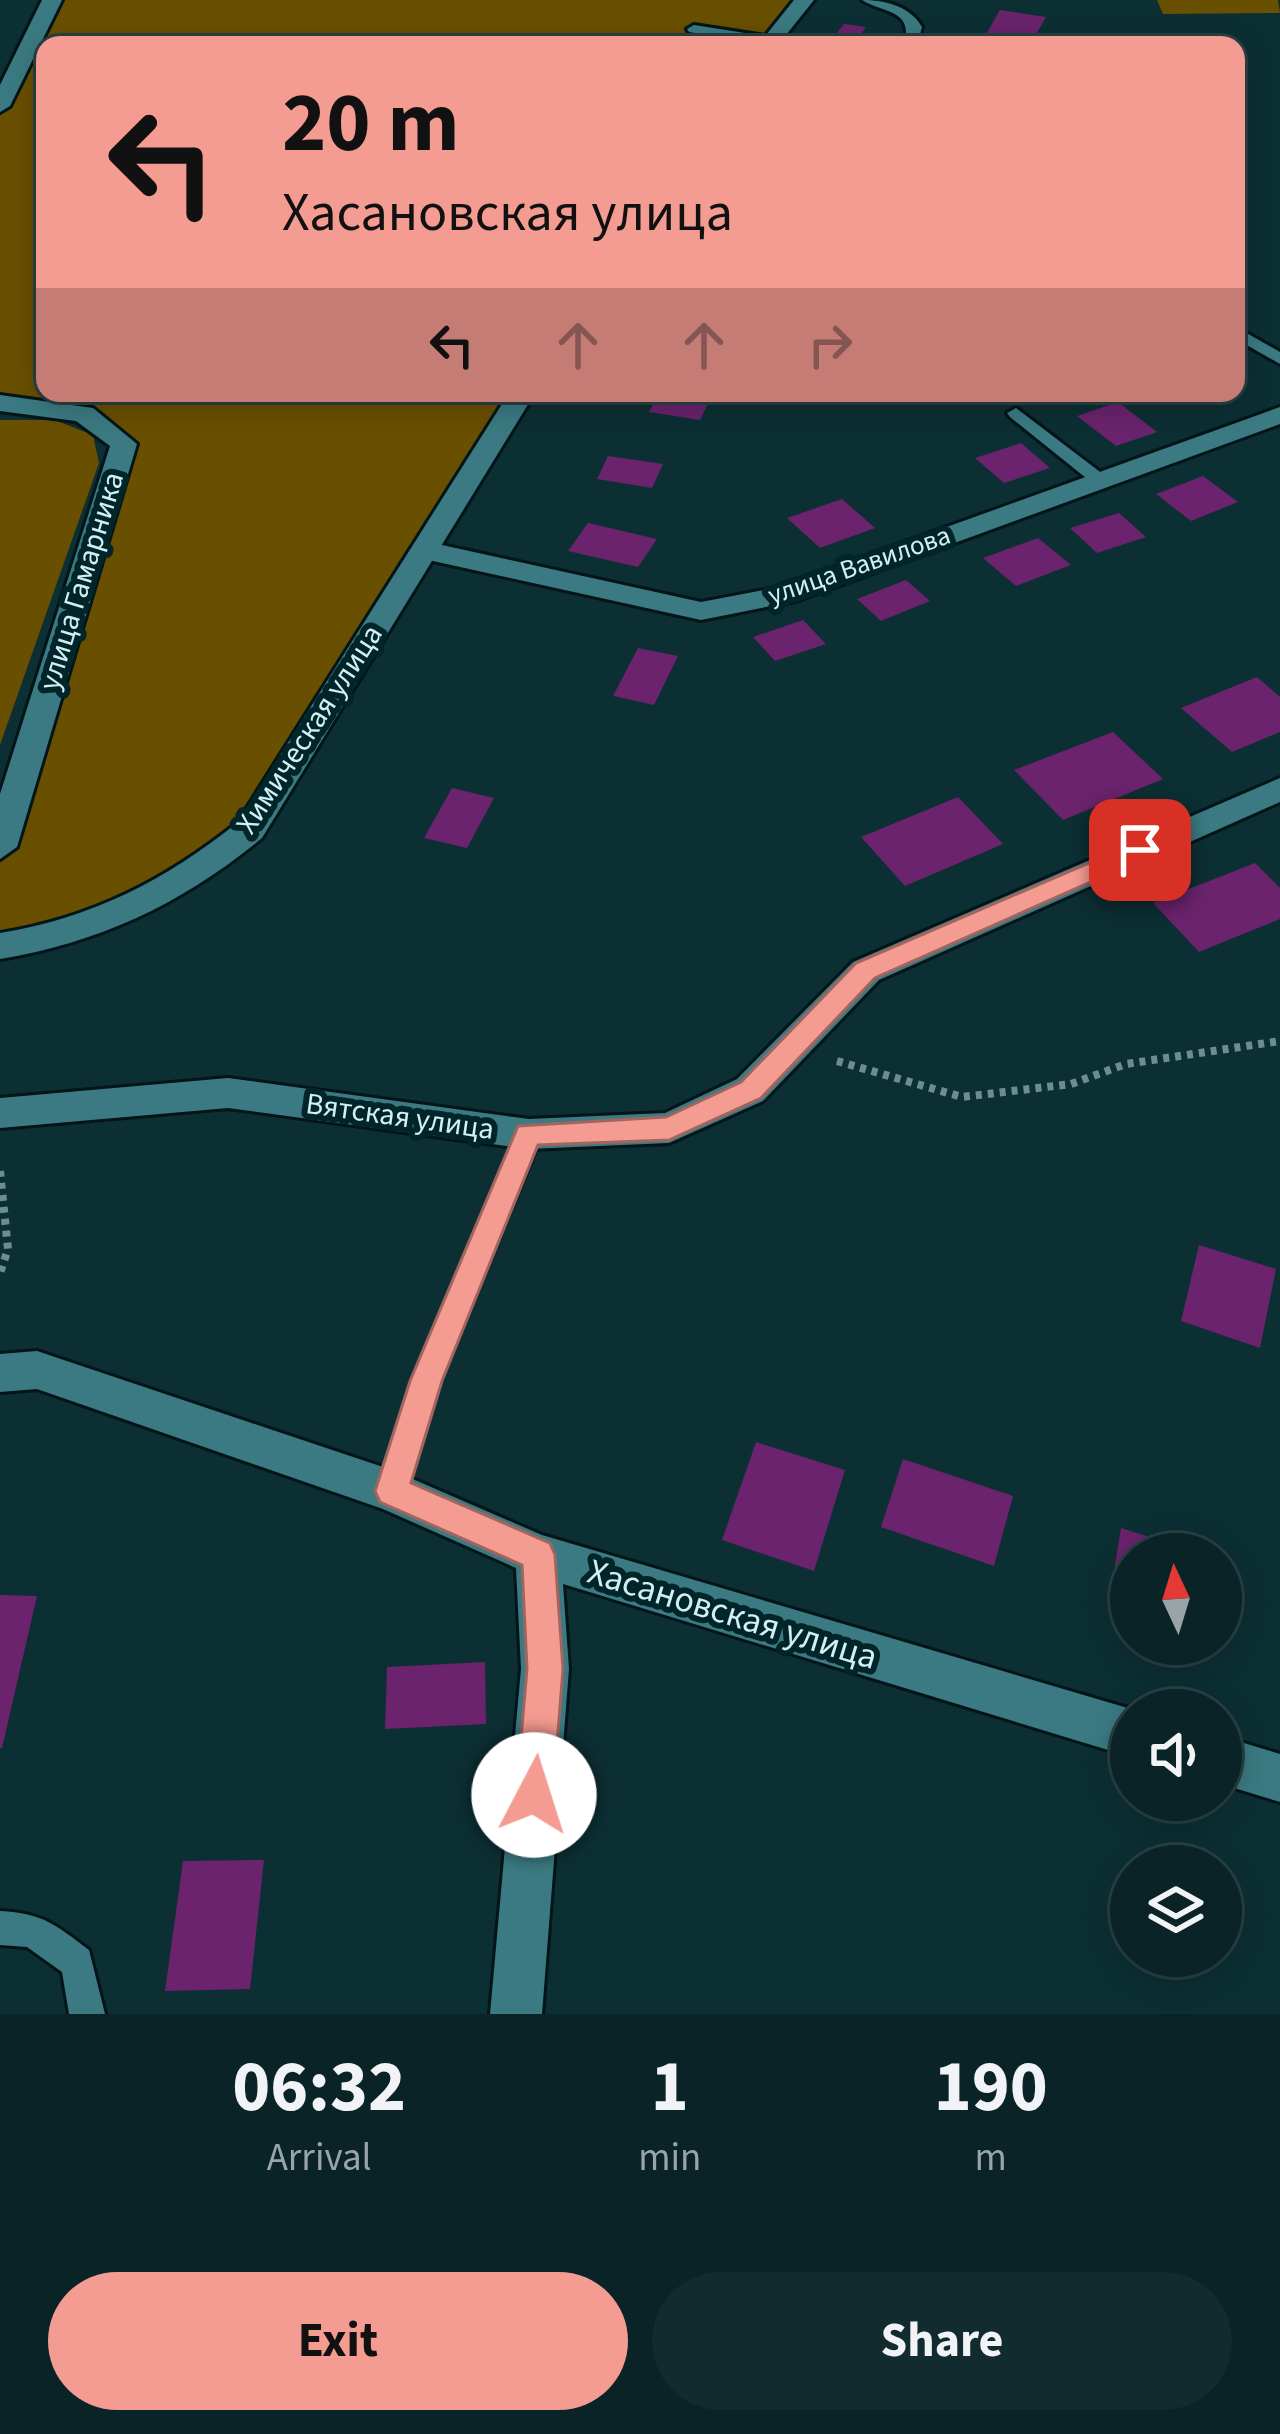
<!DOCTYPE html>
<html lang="en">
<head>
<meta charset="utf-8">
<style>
	:root { --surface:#092326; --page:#122b2e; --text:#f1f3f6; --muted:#99a4a7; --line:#294043; --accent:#f59c92 }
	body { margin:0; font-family:"Source Sans 3",sans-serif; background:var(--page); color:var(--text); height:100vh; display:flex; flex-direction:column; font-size:45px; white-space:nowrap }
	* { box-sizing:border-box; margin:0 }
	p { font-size:39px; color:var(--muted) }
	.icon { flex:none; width:66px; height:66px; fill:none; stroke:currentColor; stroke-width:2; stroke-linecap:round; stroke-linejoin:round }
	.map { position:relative; height:2014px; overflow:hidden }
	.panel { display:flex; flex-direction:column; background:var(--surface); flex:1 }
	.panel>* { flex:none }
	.hud { position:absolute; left:36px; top:36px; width:1209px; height:366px; border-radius:24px; box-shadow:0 6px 30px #0003,0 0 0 3px var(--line); background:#f59c92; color:#111; overflow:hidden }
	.needle { width:78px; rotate:356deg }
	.buttons { position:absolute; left:1110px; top:1533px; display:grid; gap:24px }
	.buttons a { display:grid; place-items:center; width:132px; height:132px; border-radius:50%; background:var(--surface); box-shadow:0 6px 30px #0003,0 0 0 3px var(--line); font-size:60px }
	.pin { position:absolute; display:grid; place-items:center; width:102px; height:102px; color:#fff; margin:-51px; border-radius:24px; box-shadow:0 6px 18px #0006 }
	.me { position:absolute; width:132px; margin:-66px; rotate:5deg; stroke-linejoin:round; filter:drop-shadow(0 0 9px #0008) }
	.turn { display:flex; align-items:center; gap:42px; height:252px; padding:0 48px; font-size:54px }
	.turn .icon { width:156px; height:156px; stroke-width:2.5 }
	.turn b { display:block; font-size:84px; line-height:102px }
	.lanes { display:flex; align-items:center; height:114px; padding:0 48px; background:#0003; justify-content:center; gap:60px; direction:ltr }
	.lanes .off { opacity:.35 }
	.eta { display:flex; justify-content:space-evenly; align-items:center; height:204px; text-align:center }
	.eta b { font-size:72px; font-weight:700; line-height:84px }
	.button { display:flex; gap:24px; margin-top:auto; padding:24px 48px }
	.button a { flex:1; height:138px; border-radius:72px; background:var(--accent); color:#111; font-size:48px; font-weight:700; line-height:138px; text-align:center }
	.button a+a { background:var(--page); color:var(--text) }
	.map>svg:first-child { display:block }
</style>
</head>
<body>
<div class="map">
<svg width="1280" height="2014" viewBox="0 0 1280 2014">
	<rect width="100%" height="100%" fill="#0c2f33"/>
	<g fill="#694f00">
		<polygon points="52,0 804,0 768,45 45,45 45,393 522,393 250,830 198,876 0,946 0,847 123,444 84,414 0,403 0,106"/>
		<polygon points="1157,0 1278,0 1280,13 1163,14"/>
		<polygon points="0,420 55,420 93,435 99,463 0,745"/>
	</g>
	<g fill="#6a236c">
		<polygon points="1000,10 1046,17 1030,45 982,41"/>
		<polygon points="844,24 866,27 855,42 833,38"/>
		<polygon points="659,393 713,393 700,420 649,412"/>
		<polygon points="1118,402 1157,432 1116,446 1077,416"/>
		<polygon points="1021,443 1050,468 1004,483 975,458"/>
		<polygon points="608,456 663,464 652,488 597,479"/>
		<polygon points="1203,476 1238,502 1191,521 1156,494"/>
		<polygon points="842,499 875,528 820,548 787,518"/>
		<polygon points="1119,513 1146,537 1097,553 1070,528"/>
		<polygon points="588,523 657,539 638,567 568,551"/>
		<polygon points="1038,538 1071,565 1016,586 983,558"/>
		<polygon points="906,580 930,601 881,621 857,599"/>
		<polygon points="803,620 826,644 775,661 753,637"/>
		<polygon points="638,648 678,656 654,705 613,696"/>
		<polygon points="1257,677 1280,697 1280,732 1232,752 1181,708"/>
		<polygon points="1113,732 1163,779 1063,820 1014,770"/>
		<polygon points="452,788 494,798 467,848 424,838"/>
		<polygon points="958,797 1003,844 905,886 861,837"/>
		<polygon points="1255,863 1280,888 1280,919 1199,952 1153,903"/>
		<polygon points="1199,1245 1276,1269 1260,1348 1181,1321"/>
		<polygon points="756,1442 845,1470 814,1571 722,1540"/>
		<polygon points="903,1459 1013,1496 994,1566 881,1527"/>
		<polygon points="1121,1528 1200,1553 1200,1554 1131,1554 1131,1595 1111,1589"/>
		<polygon points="0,1595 37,1596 2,1748 0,1748"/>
		<polygon points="485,1662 486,1724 385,1729 387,1667"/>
		<polygon points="264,1860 250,1989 165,1991 183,1861"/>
	</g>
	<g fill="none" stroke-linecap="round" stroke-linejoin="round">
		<defs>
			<g id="lane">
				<path d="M862 0C885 0 910 6 922 27L917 45 905 43C912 9 885 14 862 0Z"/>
				<polygon points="694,25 771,37 778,41 771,45 689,32 687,29"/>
				<polygon points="1236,327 1280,352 1280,364 1236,339"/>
				<polygon points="1016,408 1108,478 1108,486 1096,486 1010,417 1007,413"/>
				<polygon points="529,1124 538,1127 542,1134 440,1381 407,1491 402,1501 392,1505 382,1501 377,1491 412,1381 516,1134 520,1127"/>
				<path d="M0 1911C43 1913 56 1925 89 1950L105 2014H69L62 1972 27 1947 0 1945Z"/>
			</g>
			<g id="street">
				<polygon points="42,0 62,0 10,106 0,112 0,85"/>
				<polygon points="0,395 93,408 137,444 17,847 0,859 0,794 110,446 76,421 0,411"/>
				<polygon points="1280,407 1280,424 796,601 701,620 424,559 410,550 424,541 701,602 780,587"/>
				<polygon points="1280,778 1280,802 879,980 763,1101 669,1143 529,1149 228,1108 0,1128 0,1098 228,1078 529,1119 665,1113 737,1079 853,962"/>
				<polygon points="37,1351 392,1470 542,1535 1131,1709 1131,1757 563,1584 569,1669 542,2014 490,2014 521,1669 516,1568 383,1509 37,1389 0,1392 0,1354"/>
				<polygon points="1221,1736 1280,1754 1280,1802 1221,1784"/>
			</g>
			<g id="secondary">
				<polygon points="794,0 814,0 778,45 758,45"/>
				<path d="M509 393H535L262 838C183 903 101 942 0 959V933C92 918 166 880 238 822Z"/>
			</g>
		</defs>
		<use href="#lane" stroke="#031518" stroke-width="6"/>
		<use href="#street" stroke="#031518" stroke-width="6"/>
		<use href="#secondary" stroke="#031518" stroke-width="6"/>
		<g stroke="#6c8d92" stroke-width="8" stroke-dasharray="6 6" stroke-linecap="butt">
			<polyline points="837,1061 962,1097 1071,1084 1126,1064 1280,1041"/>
			<polyline points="0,1171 8,1249 0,1273"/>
		</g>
		<use href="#lane" fill="#3b7a82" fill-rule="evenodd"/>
		<use href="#street" fill="#3b7a82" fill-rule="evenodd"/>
		<use href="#secondary" fill="#3b7a82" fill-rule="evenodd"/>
	</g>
	<polygon fill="#f59c92" stroke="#9f655f" stroke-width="3" points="1140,841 1149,843 1149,856 875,978 761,1098 669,1140 538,1145 442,1381 411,1483 550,1543 555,1555 563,1669 553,1795 547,1808 534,1814 521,1808 516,1795 527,1669 522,1565 380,1502 375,1491 410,1381 518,1126 666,1117 741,1082 856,963"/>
	<g text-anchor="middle" stroke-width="12" stroke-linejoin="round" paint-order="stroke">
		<g font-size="27" fill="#d1f0f5" stroke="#022529">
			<text transform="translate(859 565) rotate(-19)" y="9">улица Вавилова</text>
		</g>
		<g font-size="30" fill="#d1f0f5" stroke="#022529">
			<text transform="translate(81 581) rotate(-73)" y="10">улица Гамарника</text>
			<text transform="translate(309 729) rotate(-57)" y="10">Химическая улица</text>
			<text transform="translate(400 1116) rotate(8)" y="10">Вятская улица</text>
		</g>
		<g font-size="36" fill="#d1f0f5" stroke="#022529">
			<text transform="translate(733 1613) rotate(17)" y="13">Хасановская улица</text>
		</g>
	</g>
</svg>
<div class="buttons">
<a><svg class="needle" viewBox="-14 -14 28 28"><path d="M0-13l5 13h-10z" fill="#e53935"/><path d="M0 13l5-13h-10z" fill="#99a4a7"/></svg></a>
<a><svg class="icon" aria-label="sound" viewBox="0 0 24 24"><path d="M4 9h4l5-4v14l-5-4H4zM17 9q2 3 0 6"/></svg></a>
<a><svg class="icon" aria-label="layers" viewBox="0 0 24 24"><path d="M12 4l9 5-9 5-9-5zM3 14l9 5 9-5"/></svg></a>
</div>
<div class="pin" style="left:1140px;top:850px;background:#d93025"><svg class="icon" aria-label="arrive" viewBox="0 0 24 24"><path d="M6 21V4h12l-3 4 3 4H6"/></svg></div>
<svg class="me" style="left:534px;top:1795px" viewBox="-20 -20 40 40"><circle r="19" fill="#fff"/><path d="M0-13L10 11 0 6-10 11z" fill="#f59c92"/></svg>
<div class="hud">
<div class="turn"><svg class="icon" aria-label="left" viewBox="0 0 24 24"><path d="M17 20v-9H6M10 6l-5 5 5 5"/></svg><div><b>20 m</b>Хасановская улица</div></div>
<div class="lanes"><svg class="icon" aria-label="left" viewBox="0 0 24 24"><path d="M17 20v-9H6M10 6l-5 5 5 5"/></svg><svg class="icon off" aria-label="ahead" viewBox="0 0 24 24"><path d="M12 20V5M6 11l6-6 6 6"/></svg><svg class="icon off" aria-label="ahead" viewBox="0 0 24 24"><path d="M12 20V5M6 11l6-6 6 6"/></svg><svg class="icon off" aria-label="right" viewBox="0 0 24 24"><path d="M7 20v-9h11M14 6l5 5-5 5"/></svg></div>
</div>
</div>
<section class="panel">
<div class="eta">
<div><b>06:32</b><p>Arrival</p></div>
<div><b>1</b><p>min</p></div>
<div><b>190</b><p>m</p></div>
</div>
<div class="button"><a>Exit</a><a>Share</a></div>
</section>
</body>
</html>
